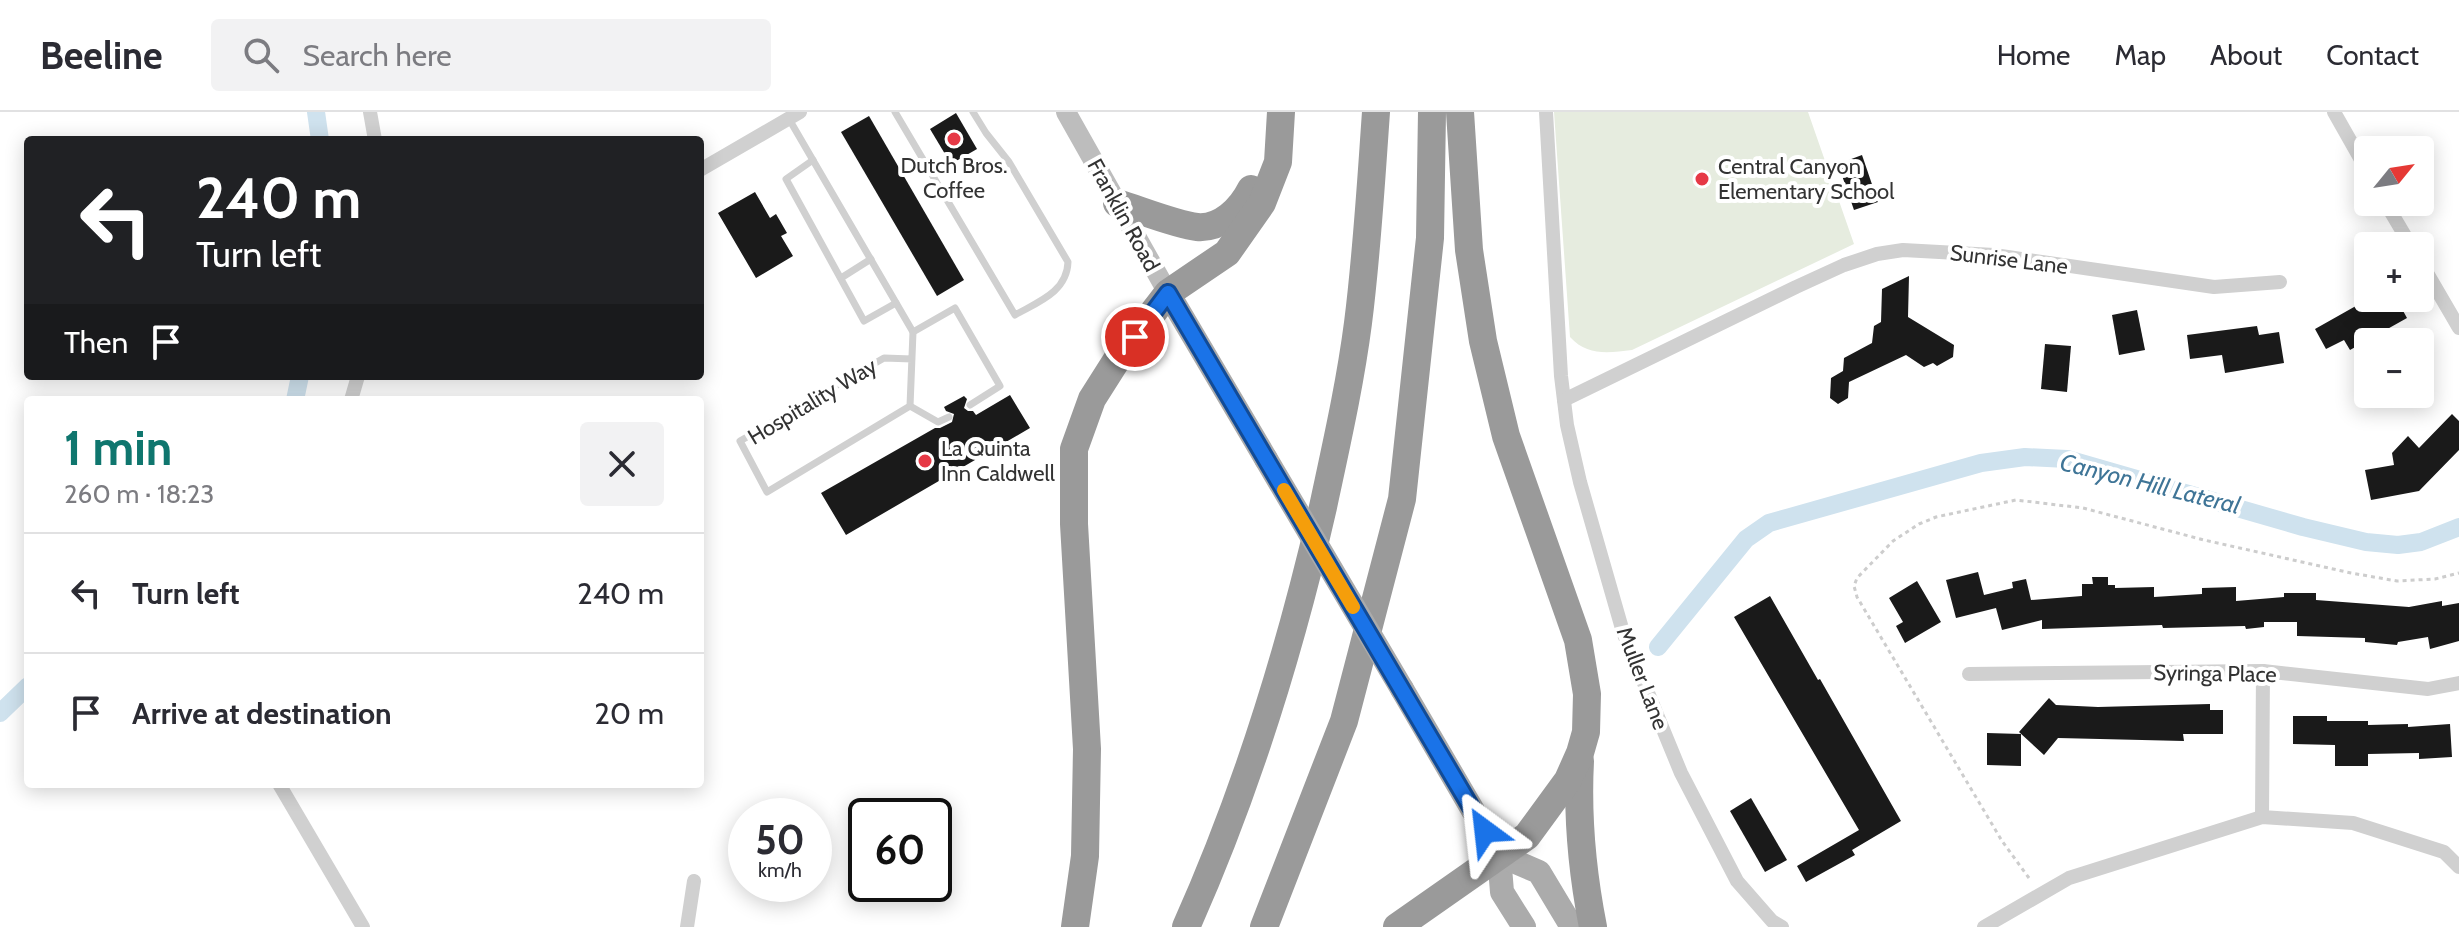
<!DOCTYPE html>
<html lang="en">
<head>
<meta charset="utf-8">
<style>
	:root { --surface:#fff; --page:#f2f2f3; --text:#2b2b33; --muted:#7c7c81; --line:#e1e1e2; --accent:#0f766e }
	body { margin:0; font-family:Cabin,sans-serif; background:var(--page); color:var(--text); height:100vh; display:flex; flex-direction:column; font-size:30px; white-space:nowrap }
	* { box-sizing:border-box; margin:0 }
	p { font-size:26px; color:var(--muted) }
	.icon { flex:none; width:44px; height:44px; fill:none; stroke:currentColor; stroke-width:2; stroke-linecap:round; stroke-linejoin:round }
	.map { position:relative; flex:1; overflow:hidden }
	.sheet { position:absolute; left:24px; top:284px; width:680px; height:392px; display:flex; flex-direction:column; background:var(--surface); border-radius:8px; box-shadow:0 4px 20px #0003 }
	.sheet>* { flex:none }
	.top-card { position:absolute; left:24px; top:24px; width:680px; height:244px; border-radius:8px; box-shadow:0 4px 20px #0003; background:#202124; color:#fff; overflow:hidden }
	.needle { width:52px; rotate:60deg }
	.fabs { position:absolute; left:2354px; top:24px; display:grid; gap:16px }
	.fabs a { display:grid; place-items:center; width:80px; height:80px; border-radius:8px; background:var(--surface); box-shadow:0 4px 20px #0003; font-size:40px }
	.speed { position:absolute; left:728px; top:686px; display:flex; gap:16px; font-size:40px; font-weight:700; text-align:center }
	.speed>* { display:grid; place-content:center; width:104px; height:104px; border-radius:50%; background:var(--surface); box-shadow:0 4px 20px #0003; line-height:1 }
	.speed small { font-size:20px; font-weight:400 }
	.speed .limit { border:4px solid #111; border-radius:12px; background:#fff; color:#111 }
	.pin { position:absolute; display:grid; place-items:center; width:68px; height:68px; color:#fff; margin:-34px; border:4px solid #fff; border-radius:50%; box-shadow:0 2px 8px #0007 }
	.me { position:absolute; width:88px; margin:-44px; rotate:330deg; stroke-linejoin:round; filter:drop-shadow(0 0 6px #0008) }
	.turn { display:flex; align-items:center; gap:28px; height:168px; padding:0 40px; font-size:36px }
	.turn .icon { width:104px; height:104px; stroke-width:2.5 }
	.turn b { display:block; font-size:56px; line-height:68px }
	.then { display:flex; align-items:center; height:76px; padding:0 40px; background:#0003; gap:16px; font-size:30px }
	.round { display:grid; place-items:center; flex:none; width:84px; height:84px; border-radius:8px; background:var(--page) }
	.head { display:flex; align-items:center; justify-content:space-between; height:136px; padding:0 40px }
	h1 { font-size:48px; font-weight:800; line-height:60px; color:var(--accent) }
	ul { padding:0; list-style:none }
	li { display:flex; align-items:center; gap:24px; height:120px; padding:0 40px; border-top:2px solid var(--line) }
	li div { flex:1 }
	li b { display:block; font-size:30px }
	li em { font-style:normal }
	header { display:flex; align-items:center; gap:48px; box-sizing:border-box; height:112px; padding:0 40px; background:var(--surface); border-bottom:2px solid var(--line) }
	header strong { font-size:38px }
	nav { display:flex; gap:44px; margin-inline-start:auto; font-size:28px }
	.search { width:560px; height:72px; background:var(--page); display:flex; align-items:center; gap:20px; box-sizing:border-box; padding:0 28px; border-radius:8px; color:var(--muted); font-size:30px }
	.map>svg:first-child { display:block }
</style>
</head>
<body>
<header>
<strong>Beeline</strong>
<div class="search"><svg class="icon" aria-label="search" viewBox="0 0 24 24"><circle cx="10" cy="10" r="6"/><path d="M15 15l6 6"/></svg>Search here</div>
<nav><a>Home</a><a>Map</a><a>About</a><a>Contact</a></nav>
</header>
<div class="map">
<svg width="2459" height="815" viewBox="0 0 2459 815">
	<rect width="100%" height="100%" fill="#fff"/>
	<path fill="#e6ecdf" d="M1554 0H1808L1854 132 1632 238C1608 241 1587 244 1570 225Z"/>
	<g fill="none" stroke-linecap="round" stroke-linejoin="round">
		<g stroke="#cfe2ee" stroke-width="18">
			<polyline points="316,0 320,28"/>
			<polyline points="295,288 300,264"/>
			<polyline points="1658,535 1746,427 1769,411 1981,351 2025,345 2067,347 2303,415 2366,430 2398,433 2421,430 2459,415"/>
			<polyline points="0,601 28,574"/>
		</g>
	</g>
	<g fill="#1a1a1a">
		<polygon points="956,1 977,37 951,52 930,17"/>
		<polygon points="869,4 964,168 937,184 841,20"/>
		<polygon points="1862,43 1878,90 1854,98 1838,52"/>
		<polygon points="755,80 770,106 776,102 787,121 781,124 793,144 756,166 718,101"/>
		<polygon points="1909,164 1908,205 1954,233 1953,245 1937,254 1933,251 1924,255 1906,243 1849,270 1848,286 1838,292 1830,286 1831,266 1843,259 1844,246 1872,231 1874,214 1881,210 1882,177"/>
		<polygon points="2370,186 2396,186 2407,206 2350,238 2344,228 2326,237 2315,217"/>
		<polygon points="2137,198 2145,238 2119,243 2112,203"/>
		<polygon points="2257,214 2259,223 2279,220 2284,251 2225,261 2222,243 2190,247 2187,223"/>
		<polygon points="2045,232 2071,234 2067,280 2041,277"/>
		<polygon points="1010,283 1030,316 846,423 821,381 935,316 940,316 952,310 954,302 946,299 944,295 964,284 967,287 964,296 968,299 973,299 976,303"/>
		<polygon points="2452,302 2459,309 2459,338 2419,379 2371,388 2365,358 2394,353 2392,341 2408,324 2419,336"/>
		<polygon points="1978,460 1984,483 2013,476 2012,470 2026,467 2031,488 2082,484 2082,472 2093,472 2092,465 2108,465 2108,473 2115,473 2115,476 2154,475 2154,485 2202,482 2202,476 2236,475 2236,489 2284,485 2284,481 2316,481 2316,488 2409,495 2442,489 2442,494 2459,491 2459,529 2430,537 2428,525 2398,530 2397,533 2365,530 2365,526 2297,524 2297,510 2264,510 2264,515 2246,517 2245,514 2163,516 2162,513 2042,517 2042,508 2002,518 1996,496 1956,506 1946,468"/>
		<polygon points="1917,469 1941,510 1905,531 1896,514 1903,510 1889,486"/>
		<polygon points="1770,484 1818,568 1820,567 1901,709 1852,738 1855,743 1806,770 1797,754 1859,718 1734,505"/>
		<polygon points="2049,586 2056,593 2098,595 2210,592 2210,598 2223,598 2223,622 2183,622 2184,629 2058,626 2044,643 2019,620"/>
		<polygon points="2293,604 2327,604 2327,609 2368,609 2368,613 2408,612 2408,615 2450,612 2452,645 2419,647 2419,641 2368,642 2368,654 2335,654 2335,633 2293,632"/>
		<polygon points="1987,621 2021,622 2021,654 1987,653"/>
		<polygon points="1751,686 1787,748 1765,760 1730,699"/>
	</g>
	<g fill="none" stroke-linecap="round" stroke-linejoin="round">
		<polyline stroke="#cdcdcd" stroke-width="3" stroke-dasharray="4 4" stroke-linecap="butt" points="2029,766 2002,729 1857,485 1854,474 1857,466 1893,429 1919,412 1936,405 2016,388 2083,396 2204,428 2351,461 2397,469 2435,467 2459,461"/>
		<g stroke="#d0d0d0" stroke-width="7">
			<path d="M895 0 1015 203C1038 190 1067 180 1068 150L1009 50 986 21 973 0"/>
			<polyline points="789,7 913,220 910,294 767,380 740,329 884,246 912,247"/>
			<polyline points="813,48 786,67 864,209 896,191"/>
			<polyline points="841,166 871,147"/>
			<polyline points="913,220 955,196 1000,274 970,293"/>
			<polyline points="910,294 938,310 949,305"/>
		</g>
		<g stroke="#d0d0d0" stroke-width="14">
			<polyline points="370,0 375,28"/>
			<polyline points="1546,0 1561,264 1567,313 1580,370 1623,520 1681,661 1737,769 1772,809 1782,815"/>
			<polyline points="2334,0 2368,60"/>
			<polyline points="700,58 800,0"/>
			<polyline points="2385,90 2411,134"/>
			<polyline points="2420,149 2459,216"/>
			<polyline points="351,288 358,264"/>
			<polyline points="1564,288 1796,175 1844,153 1877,142 1903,138 1994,143 2214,175 2280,170"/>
			<polyline points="1969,562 2263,559 2428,577 2459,571"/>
			<polyline points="279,672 363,815"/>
			<polyline points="2262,705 2263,559"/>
			<polyline points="687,815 694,769"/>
			<polyline points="1984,815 2069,766 2262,705 2353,711 2444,740 2459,755"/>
		</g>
		<polyline stroke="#bdbdbd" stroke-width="20" points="1066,0 1168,181"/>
		<g stroke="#ababab" stroke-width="24">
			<polyline points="1168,181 1266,347"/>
			<polyline points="1402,577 1499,743 1502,780 1524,815"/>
			<polyline points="1499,743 1539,760 1572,815"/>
		</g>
		<g stroke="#9a9a9a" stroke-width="28">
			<path d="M1117 91C1137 97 1177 113 1197 115 1221 117 1241 97 1251 77"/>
			<path d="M1580 649C1577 706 1582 759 1593 815"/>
			<polyline points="1075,815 1085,744 1087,637 1074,412 1074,337 1092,287 1118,246 1168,181 1227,141 1262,91 1278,50 1281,0"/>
			<path d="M1186 815C1246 681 1290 539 1323 395 1336 334 1350 273 1358 211 1367 141 1371 70 1376 0"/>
			<polyline points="1264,815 1344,609 1402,387 1430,126 1432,0"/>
			<polyline points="1397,815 1527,724 1568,668 1580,641 1586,620 1587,582 1578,528 1506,324 1483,229 1469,138 1460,0"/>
		</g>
		<polyline stroke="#ababab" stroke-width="24" points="1266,347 1402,577"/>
	</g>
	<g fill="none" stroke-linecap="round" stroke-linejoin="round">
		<defs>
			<polyline id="route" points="1135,225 1168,181 1485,719"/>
		</defs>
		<use href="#route" stroke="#114b97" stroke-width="20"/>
		<use href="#route" stroke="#1a73e8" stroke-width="14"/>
		<polyline stroke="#f59e0b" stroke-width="14" points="1284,378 1353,495"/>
	</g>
	<g fill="#e63946" stroke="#fff" stroke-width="3">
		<circle cx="954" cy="27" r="8"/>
		<circle cx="1702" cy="67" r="8"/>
		<circle cx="925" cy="349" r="8"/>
	</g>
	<g text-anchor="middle" stroke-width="8" stroke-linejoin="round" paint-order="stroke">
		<g font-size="22" fill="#333" stroke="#fff" text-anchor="start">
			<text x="954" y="61" text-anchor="middle">Dutch Bros.<tspan x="954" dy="25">Coffee</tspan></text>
			<text x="1718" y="62">Central Canyon<tspan x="1718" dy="25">Elementary School</tspan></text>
			<text x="941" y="344">La Quinta<tspan x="941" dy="25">Inn Caldwell</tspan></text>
		</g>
		<g font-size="22" fill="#333" stroke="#fff">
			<text transform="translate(1124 103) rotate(61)" y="8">Franklin Road</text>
			<text transform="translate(2009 147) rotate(7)" y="8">Sunrise Lane</text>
			<text transform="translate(812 289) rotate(-31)" y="8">Hospitality Way</text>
			<text transform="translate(2215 561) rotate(1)" y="8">Syringa Place</text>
			<text transform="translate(1643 566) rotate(69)" y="8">Muller Lane</text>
		</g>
		<g font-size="24" font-style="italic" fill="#3f7597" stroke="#fff">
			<text transform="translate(2150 372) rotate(14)" y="8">Canyon Hill Lateral</text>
		</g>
	</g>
</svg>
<div class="fabs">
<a><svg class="needle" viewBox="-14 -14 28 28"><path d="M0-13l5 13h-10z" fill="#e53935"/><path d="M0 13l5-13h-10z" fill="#7c7c81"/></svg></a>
<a>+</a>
<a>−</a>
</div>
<div class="speed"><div>50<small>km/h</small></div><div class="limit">60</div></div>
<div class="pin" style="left:1135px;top:225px;background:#d93025"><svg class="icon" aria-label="arrive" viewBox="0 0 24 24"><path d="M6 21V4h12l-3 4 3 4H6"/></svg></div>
<svg class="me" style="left:1485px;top:719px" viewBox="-20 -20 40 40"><path d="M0-17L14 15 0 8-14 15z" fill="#1a73e8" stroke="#fff" stroke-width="4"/></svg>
<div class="top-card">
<div class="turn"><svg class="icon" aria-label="left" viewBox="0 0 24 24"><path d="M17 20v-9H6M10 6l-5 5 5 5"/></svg><div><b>240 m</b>Turn left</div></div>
<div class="then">Then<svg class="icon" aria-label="arrive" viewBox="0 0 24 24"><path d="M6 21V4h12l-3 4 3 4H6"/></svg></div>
</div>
<section class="sheet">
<div class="head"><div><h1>1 min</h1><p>260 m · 18:23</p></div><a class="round"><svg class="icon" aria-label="close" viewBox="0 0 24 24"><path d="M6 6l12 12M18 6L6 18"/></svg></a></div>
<ul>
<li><svg class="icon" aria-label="left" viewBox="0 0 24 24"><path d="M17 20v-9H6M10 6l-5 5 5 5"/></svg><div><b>Turn left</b></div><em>240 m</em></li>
<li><svg class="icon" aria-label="arrive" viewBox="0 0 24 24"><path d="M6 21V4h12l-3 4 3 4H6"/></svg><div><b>Arrive at destination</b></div><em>20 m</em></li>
</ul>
</section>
</div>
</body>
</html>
